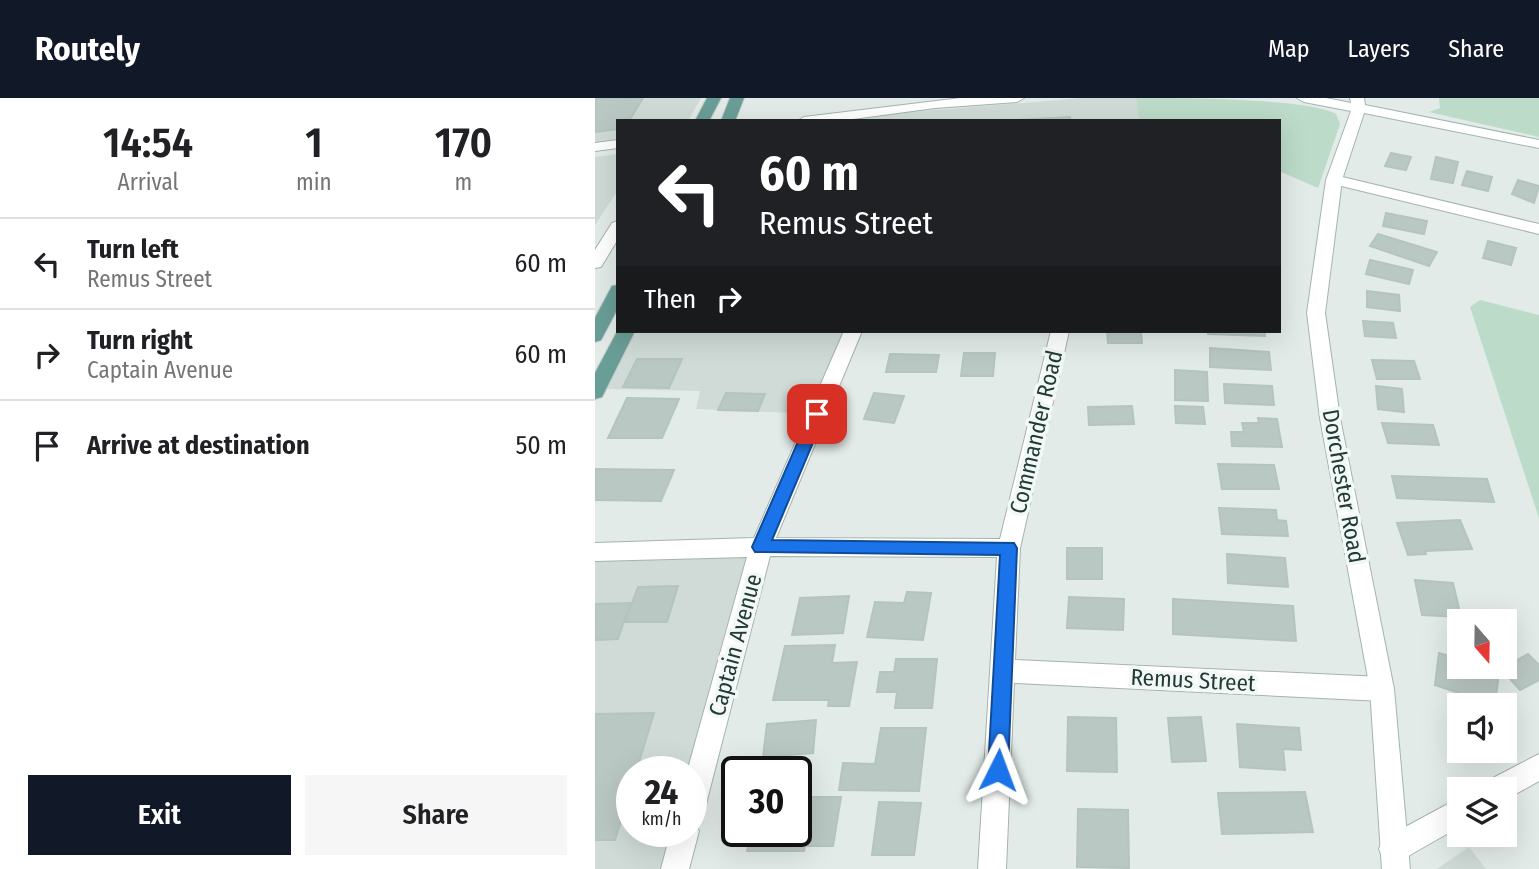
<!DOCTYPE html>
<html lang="en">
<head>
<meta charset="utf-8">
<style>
	:root { --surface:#fff; --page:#f6f6f6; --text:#202124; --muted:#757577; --line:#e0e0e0; --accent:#111827 }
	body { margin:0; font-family:"Fira Sans Condensed",sans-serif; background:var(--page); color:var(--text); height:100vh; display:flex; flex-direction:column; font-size:26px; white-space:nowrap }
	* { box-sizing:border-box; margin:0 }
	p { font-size:23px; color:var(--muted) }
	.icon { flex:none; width:38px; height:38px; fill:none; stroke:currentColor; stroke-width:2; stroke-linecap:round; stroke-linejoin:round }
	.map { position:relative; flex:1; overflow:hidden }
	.panel { display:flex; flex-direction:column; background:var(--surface); width:595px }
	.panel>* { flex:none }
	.hud { position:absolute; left:21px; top:21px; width:665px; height:214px; border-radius:0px; box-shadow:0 7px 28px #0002; background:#202124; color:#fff; overflow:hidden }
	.needle { width:46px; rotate:160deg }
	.fabs { position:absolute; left:852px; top:511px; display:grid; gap:14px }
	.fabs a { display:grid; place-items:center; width:70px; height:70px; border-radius:0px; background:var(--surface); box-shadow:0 7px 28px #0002; font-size:35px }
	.speed { position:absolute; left:21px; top:658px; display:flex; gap:14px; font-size:35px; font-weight:700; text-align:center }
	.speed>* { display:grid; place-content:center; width:91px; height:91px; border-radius:50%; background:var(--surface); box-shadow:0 7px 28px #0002; line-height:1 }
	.speed small { font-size:18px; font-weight:400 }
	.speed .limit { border:4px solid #111; border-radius:10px; background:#fff; color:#111 }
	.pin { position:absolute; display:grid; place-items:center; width:60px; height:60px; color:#fff; margin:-30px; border-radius:14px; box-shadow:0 4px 10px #0006 }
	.me { position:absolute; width:77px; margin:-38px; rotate:3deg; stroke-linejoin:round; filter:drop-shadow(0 0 5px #0008) }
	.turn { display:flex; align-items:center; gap:24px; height:147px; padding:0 28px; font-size:32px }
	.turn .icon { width:91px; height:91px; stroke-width:2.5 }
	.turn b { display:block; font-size:49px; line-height:60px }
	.then { display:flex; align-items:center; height:66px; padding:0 28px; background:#0003; gap:14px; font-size:26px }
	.eta { display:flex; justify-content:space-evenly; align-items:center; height:119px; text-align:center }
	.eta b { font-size:42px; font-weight:600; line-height:49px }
	.cta { display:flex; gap:14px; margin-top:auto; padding:14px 28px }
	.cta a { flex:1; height:80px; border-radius:0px; background:var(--accent); color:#fff; font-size:28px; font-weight:600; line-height:80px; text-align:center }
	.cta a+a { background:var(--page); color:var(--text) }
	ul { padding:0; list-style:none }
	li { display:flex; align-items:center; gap:21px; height:91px; padding:0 28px; border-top:2px solid var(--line) }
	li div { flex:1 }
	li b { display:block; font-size:26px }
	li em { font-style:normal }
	header { display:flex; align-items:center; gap:42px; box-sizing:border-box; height:98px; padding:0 35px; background:var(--accent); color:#fff }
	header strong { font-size:33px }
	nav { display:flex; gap:38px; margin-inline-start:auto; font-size:24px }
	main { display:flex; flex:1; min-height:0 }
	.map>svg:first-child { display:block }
</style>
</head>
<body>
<header>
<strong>Routely</strong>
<nav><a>Map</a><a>Layers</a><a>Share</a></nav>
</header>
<main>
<section class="panel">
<div class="eta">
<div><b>14:54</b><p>Arrival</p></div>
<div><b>1</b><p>min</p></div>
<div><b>170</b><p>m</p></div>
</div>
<ul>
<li><svg class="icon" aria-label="left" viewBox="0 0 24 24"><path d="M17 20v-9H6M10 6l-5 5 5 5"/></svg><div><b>Turn left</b><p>Remus Street</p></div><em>60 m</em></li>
<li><svg class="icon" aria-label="right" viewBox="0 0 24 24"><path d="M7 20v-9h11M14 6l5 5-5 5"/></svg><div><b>Turn right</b><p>Captain Avenue</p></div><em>60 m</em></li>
<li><svg class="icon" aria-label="arrive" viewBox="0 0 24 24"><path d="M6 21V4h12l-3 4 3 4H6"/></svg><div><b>Arrive at destination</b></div><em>50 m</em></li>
</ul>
<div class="cta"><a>Exit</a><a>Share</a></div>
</section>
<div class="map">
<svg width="944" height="771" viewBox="0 0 944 771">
	<rect width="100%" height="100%" fill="#e2ebe8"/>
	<g fill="#d0dbd7">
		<polygon points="0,0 106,0 93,23 23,23 23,47 0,50"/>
		<polygon points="488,0 541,0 544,23 249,23 303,15"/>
		<polygon points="23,56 23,92 0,127 0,59"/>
		<polygon points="40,233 258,233 222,316 101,311 105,293 12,291"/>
		<polygon points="166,449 96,674 37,674 37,733 90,733 80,771 0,771 0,458"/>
		<polygon points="874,749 891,771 842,771 849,766"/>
	</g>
	<g fill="#bcdbc8">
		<path d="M541 0C584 0 711 0 741 16L745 26 723 90 684 73V23H544Z"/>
		<polygon points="844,0 944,0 944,39 834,14 845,10"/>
		<polygon points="885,202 944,217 944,420 875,209"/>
	</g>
	<g fill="#bac8c4" stroke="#b4c4bf" stroke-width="2">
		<polygon points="0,0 48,0 34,23 23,23 23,31 0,34"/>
		<polygon points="475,19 476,23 419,22"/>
		<polygon points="796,55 816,59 811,72 790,68"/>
		<polygon points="841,59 863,64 858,85 836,81"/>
		<polygon points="872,73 897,79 893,93 867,87"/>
		<polygon points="923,82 944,88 939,105 917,96"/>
		<polygon points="791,115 832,123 829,136 788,128"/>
		<polygon points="783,136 842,154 834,168 775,148"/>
		<polygon points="893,143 921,150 916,167 888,160"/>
		<polygon points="775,162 818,172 814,186 771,176"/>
		<polygon points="772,193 804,197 805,213 772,209"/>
		<polygon points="768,223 798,225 801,240 770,238"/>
		<polygon points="512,233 546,233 547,245 513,245"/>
		<polygon points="613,233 670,233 670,238 613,236"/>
		<polygon points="615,250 674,254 676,272 615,269"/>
		<polygon points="369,255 400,255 398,278 366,278"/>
		<polygon points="295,256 344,257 341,274 291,274"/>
		<polygon points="42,261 87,261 74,290 28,289"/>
		<polygon points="777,262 819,263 825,281 782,281"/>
		<polygon points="580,272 612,274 613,303 580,302"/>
		<polygon points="629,286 677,288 679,307 630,305"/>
		<polygon points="781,288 807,291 809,314 783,311"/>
		<polygon points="131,295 170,296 163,313 123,312"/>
		<polygon points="279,295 309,298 299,325 269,321"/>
		<polygon points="32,300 84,301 67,340 13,340"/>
		<polygon points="537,308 539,326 494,327 493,309"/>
		<polygon points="580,308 608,309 610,326 581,325"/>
		<polygon points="663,320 682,321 687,349 637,348 636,334 649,334 647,325 664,325"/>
		<polygon points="787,325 838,327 844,347 793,345"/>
		<polygon points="623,366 679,367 684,391 627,391"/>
		<polygon points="0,371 79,372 66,403 0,402"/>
		<polygon points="797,378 892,381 899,404 802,400"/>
		<polygon points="624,410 681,412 682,422 691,423 693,438 627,436"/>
		<polygon points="865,422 877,451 830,453 831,456 813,457 802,425"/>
		<rect x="472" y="450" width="35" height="31"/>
		<polygon points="632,456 690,460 693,489 633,485"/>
		<polygon points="820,482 858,485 866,519 827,517"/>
		<polygon points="83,488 72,524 30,524 43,489"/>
		<polygon points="312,494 336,495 328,542 272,539 280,504 309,505"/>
		<polygon points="254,498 248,535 197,537 205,500"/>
		<polygon points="474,499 529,501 528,532 472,530"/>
		<polygon points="578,501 698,508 701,543 578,536"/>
		<polygon points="35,505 23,541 0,542 0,506"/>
		<polygon points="240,547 237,565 262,564 254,608 233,608 234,602 178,602 190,548"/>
		<polygon points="844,555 864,561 864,569 888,569 904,574 900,607 840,587"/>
		<polygon points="933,556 944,567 944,582 925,592 906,571"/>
		<polygon points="301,561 342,561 337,610 300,610 302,594 282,594 285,574 299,574"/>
		<polygon points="59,615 41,674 37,674 37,687 20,742 0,742 0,616"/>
		<polygon points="473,619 521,620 522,674 472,673"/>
		<polygon points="606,619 611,663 577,664 573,620"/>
		<polygon points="221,622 218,655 168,659 172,626"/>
		<polygon points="642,626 704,630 706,652 688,651 690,672 645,669"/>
		<polygon points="286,630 331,630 324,693 244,692 248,665 280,666"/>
		<polygon points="710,694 718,734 627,736 623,695"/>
		<polygon points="201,699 246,699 238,748 210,748 209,753 152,753 157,733 201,733"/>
		<polygon points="284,704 326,705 319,757 277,757"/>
		<polygon points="483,711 533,712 534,770 482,769"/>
	</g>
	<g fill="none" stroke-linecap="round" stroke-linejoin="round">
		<defs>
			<g id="street">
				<polygon points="739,77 944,126 944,136 734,85 731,82"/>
				<polygon points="23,123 23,141 6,169 0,170 0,152 17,125"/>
				<polygon points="249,233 267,233 181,440 405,441 456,233 474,233 425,450 420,562 787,579 796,583 799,591 796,599 787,603 419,585 411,771 383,771 402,459 175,458 110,710 106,720 98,723 104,733 94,771 66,771 76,733 96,733 96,674 92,674 152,459 0,463 0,445 159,440"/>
				<polygon points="944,656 944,683 910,702 910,691 891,691 894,682"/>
				<polygon points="864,700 864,729 808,761 798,765 788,761 784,751 788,741"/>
			</g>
			<g id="secondary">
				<polygon points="366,0 429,0 422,4 340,10 243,23 202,23 209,19"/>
				<polygon points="702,0 731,0 756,5 755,0 769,0 770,7 944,42 944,50 769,15 747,82 730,215 745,320 799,591 815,771 787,771 775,591 725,320 712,215 731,82 756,13 709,4"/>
				<polygon points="23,42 23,50 0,53 0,45"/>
			</g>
			<g id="primary">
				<polygon points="112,0 126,0 114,23 100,23"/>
				<polygon points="135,0 149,0 140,23 126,23"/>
				<polygon points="23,187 23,210 6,242 0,244 0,220 17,188"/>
				<polygon points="23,232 40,233 7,299 0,301 0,275"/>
			</g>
		</defs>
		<use href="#street" stroke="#a5b3af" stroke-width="2"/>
		<use href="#secondary" stroke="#a1b6b1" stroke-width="2"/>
		<use href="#primary" stroke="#c1c8c7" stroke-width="2"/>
		<use href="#street" fill="#fff" fill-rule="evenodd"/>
		<use href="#secondary" fill="#fff" fill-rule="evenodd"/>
		<use href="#primary" fill="#699e96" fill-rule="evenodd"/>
	</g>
	<polygon fill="#1a73e8" stroke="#114b97" stroke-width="2" points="222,310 230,316 177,442 419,445 422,450 413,672 410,679 403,682 396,679 393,672 405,457 160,454 157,449 215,316"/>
	<g text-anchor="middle" stroke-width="7" stroke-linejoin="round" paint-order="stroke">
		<g font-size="23" fill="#233b37" stroke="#f2f8f5">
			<text transform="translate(441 334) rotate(-77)" y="8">Commander Road</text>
			<text transform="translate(749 388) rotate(80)" y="8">Dorchester Road</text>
			<text transform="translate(140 547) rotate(-75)" y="8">Captain Avenue</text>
			<text transform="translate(598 582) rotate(3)" y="8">Remus Street</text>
		</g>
	</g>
</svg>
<div class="fabs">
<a><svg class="needle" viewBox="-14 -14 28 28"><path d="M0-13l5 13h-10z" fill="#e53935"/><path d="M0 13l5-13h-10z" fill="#757577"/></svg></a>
<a><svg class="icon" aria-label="sound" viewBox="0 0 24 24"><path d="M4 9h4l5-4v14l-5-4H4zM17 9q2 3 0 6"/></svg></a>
<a><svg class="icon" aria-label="layers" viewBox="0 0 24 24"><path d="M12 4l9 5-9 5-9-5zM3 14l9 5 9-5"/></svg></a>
</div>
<div class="speed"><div>24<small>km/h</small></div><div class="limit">30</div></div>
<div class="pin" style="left:222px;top:316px;background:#d93025"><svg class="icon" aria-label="arrive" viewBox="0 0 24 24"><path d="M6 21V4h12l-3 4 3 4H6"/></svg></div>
<svg class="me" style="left:403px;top:672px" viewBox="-20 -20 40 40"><path d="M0-17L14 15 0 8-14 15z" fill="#1a73e8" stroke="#fff" stroke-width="4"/></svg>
<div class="hud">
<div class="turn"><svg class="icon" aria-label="left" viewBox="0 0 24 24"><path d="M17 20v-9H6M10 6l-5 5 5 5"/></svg><div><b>60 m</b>Remus Street</div></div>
<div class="then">Then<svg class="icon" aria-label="right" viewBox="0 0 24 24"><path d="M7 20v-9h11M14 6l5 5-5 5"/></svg></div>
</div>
</div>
</main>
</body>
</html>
